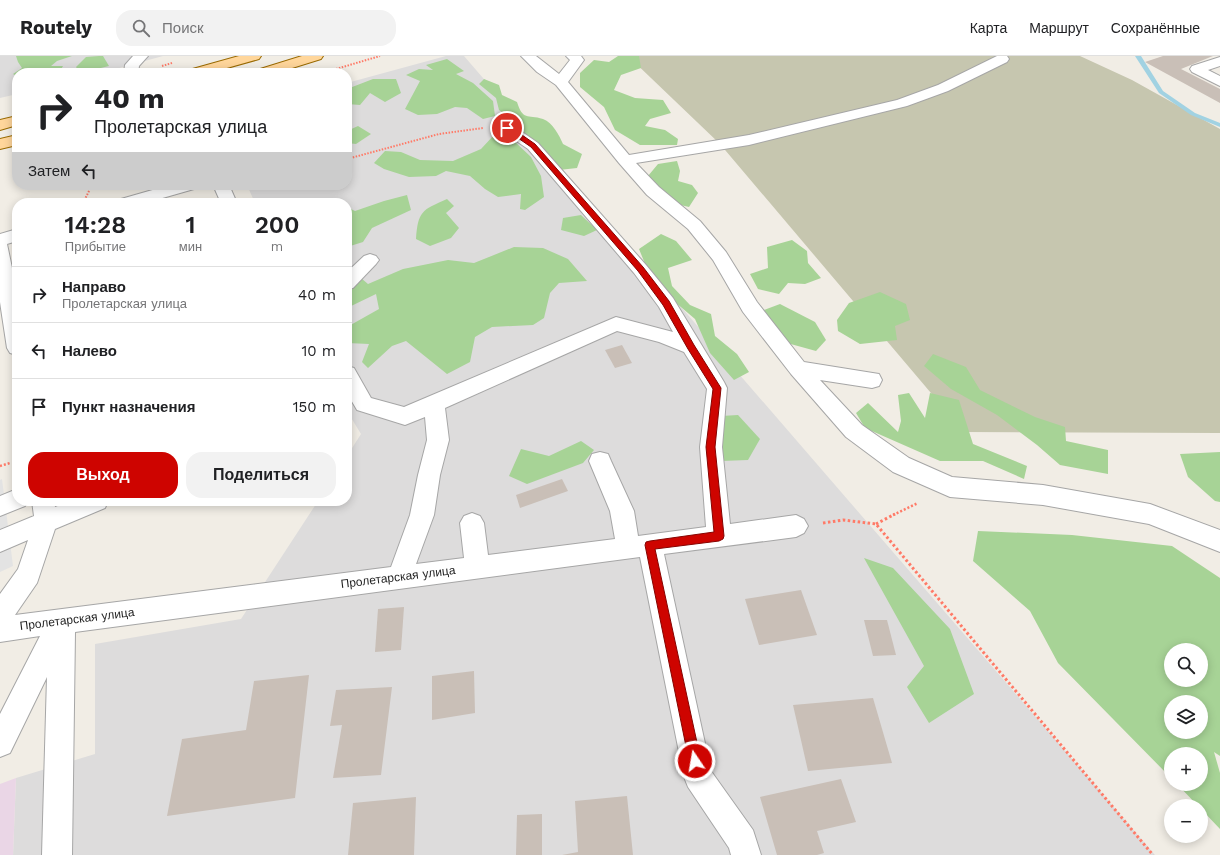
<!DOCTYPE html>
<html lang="ru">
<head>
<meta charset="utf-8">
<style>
	:root { --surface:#fff; --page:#f2f2f2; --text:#202124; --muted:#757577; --line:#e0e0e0; --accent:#ce0400 }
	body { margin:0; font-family:"Work Sans",sans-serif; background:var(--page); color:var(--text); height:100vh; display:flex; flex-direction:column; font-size:15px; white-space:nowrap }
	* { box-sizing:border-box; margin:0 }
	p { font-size:13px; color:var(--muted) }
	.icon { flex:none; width:22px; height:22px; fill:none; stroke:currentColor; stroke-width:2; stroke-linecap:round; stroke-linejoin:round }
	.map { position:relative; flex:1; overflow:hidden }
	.drawer { position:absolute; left:12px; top:142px; width:340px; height:308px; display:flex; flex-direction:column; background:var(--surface); border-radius:16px; box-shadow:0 2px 10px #0003 }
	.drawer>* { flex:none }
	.guide { position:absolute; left:12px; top:12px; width:340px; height:122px; border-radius:16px; box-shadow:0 2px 10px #0003; background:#fff; color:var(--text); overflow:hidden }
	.tools { position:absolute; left:1164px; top:587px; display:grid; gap:8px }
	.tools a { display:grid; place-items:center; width:44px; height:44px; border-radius:50%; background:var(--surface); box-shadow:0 2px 10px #0003; font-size:20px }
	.pin { position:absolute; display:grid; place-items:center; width:34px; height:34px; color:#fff; margin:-17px; border:2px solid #fff; border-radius:50%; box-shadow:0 1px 4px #0007 }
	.me { position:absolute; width:44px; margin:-22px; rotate:348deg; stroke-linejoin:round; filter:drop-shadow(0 0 3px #0008) }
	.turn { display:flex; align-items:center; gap:14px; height:84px; padding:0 16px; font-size:18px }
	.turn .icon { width:52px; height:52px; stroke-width:2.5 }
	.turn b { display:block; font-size:28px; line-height:34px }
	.then { display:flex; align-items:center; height:38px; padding:0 16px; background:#0003; gap:8px; font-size:15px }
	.eta { display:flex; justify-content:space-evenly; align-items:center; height:68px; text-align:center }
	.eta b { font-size:24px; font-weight:600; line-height:28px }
	.cta { display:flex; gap:8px; margin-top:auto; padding:8px 16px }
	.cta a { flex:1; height:46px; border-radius:16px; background:var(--accent); color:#fff; font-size:16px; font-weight:600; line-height:46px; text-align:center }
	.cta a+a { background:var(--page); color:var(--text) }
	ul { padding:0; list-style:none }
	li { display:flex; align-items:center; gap:12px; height:56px; padding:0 16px; border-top:1px solid var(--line) }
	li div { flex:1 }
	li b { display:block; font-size:15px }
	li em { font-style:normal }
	header { display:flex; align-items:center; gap:24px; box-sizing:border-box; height:56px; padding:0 20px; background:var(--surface); border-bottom:1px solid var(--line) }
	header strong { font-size:19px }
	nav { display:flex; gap:22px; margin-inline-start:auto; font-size:14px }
	.search { width:280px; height:36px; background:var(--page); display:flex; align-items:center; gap:10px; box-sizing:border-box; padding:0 14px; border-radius:16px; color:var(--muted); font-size:15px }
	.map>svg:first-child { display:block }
</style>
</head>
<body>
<header>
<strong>Routely</strong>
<div class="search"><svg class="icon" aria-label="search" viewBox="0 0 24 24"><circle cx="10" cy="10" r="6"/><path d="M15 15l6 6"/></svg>Поиск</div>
<nav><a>Карта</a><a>Маршрут</a><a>Сохранённые</a></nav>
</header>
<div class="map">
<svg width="1220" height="799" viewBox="0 0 1220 799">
	<rect width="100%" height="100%" fill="#f1ede5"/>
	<g fill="#dddcdc">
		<polygon points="0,0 163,0 101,17 17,17 17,38 0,42"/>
		<polygon points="446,0 464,0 1155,799 13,799 16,722 95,698 95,588 241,563 318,445 347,445 347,400 361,378 347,355 347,147 255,147 247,129 347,129 347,27"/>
	</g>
	<polygon fill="#ead6e6" points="16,722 13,799 0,799 0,728"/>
	<polygon fill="#c6c6af" points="628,0 1080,0 1132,24 1220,73 1220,377 964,376 720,88"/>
	<g fill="#a7d396" fill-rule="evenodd">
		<polygon points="16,0 72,0 57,5 51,10 63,10 59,17 17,17 17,20 13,18 22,12 18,6"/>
		<polygon points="99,0 103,0 109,10 80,17 76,11 86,1"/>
		<polygon points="618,0 639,0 641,12 621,19 614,34 635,42 663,44 671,57 650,63 645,70 665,74 678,83 677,89 640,89 615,74 604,51 580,31 580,17 594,4 609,6"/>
		<polygon points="447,3 464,15 456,18 473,27 493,45 495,60 483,63 467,52 455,51 437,58 418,59 405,53 420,25 406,19 419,13 433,14 426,9"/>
		<polygon points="373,23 396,23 401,37 385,46 370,37 360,49 347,48 347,33"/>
		<path d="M484 23 499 29 502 39 517 46C523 65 527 58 543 63 553 67 559 79 563 88L582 98 577 112 559 114 508 71 509 61 499 54 496 42 479 28Z"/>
		<polygon points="358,70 371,78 356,88 347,87 347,75"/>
		<polygon points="494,79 513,84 531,101 541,120 544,141 525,154 520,153 521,138 498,141 485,133 470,120 446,115 436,120 409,121 384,113 374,107 385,95 401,96 420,104 453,105 481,93"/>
		<polygon points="677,105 680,115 678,125 692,129 698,137 689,151 672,147 648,120 658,108"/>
		<polygon points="407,139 411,154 372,172 363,186 347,191 347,151 355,155 384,145"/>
		<path d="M447 143 454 150 446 157 459 172 451 182 430 190 416 183C418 155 422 154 447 143Z"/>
		<polygon points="581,159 597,174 584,180 561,174 563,162"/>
		<polygon points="661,178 676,185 692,204 668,212 672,230 690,249 711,258 715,280 737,298 749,316 734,324 710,297 695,263 675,246 650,220 639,193"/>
		<polygon points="792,184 807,195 808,207 821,222 805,228 788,227 779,238 758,233 750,218 768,212 767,191"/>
		<polygon points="514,191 543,192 568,203 587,225 559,227 550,237 544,262 533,269 492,271 475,281 470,306 447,318 406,285 392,290 368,312 362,306 369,288 347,287 347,271 379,253 376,238 347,252 347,210 368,228 403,213 448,204 474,207"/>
		<polygon points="880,236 906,248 910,264 895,270 897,284 860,288 838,275 837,264 849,247"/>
		<polygon points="780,248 815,266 826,284 816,295 787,287 769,269 764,254"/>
		<polygon points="933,298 966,311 980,334 1035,361 1065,371 1066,385 1108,394 1108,418 1060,409 1037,389 997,359 951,333 924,310"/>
		<polygon points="909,337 925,362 930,337 959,344 973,388 1027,410 1024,423 983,405 940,405 865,372 856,357 868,347 898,376 901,365 898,339"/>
		<polygon points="738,359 760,383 748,404 721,405 721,360"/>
		<polygon points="581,385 594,394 583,407 527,428 509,420 521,393 549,400"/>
		<polygon points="1220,396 1220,446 1215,445 1188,421 1180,398"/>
		<path d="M978 475 1072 479 1172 490 1220 522V700L1214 696 1220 717V773L1201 753V750H1198L1177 728H1201V698H1171V722L1058 607 1030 555 973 505ZM1171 594H1201V624H1171ZM1171 646H1201V676H1171Z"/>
		<polygon points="864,502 893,512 950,573 974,638 929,667 907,631 924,610"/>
	</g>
	<polygon fill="#e3e3e3" points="2,423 13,510 0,516 0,424"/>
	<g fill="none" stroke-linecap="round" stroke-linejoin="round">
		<polygon fill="#a1d2e2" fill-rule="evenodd" points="1135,0 1141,0 1163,35 1195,57 1220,67 1220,71 1191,59 1159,37"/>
	</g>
	<g fill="#c9bfb7">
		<polygon points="1163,0 1213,0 1181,13 1220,33 1220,47 1145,6"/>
		<polygon points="622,289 632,307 615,312 605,294"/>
		<polygon points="562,423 568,435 520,452 516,439"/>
		<polygon points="801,534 817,579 759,589 745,543"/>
		<polygon points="404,551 401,594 375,596 378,553"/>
		<polygon points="864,564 887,564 896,599 873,600"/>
		<polygon points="474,615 475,657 432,664 432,620"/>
		<polygon points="309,619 295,742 167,760 182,683 246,674 254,625"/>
		<polygon points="392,631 381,719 333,722 342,669 330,670 336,634"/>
		<polygon points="873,642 892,707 808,715 793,649"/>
		<polygon points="841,723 856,766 817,775 824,797 817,799 777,799 760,741"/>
		<polygon points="627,740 633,799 562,799 578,796 575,745"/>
		<polygon points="416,741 414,799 348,799 353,747"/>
		<polygon points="542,758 542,799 516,799 517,759"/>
	</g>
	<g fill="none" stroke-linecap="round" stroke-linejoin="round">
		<defs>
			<g id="minor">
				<polygon points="133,0 148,0 139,10 138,17 124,17 125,9"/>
				<polygon points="521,0 536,0 559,18 570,4 566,0 581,0 584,4 568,26 629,99 749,79 897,44 938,29 997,0 1007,0 1009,3 1007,6 948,35 907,50 749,89 636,107 659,131 700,165 726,196 757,246 804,306 879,318 882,324 879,330 872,332 820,324 862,369 909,402 952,421 1043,429 1150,448 1220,474 1220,496 1149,468 1043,449 950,441 893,416 846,381 791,318 743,256 713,204 688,173 647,139 619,107 556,29 537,16"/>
				<polygon points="1220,1 1220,10 1208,14 1220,20 1220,30 1192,16 1190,13 1192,10"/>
				<path d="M507 67 512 69 538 87 646 209 673 242 724 326 727 332 722 391 730 468 796 459 804 463 808 470 804 477 796 481 664 498 711 715 753 774 761 799H731L729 792 688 731 684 721 640 501 75 576 72 799H42L47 621 10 697 0 701V658L40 580 0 586V538L18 513 28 484 0 496V474L34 460 32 445H54L55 451 71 445H108L105 452 55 473 37 527 15 559 391 511 410 459 418 419 427 384 425 361 405 369 357 354 347 337V310L354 312 371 342 404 351 616 261 673 276 659 251 634 217 528 93 502 75 499 72 502 69ZM617 275 659 286 684 296 707 333 700 391 706 471 638 480 634 455 611 405 608 398 600 396 592 398 589 405 610 455 615 483 488 499 484 467 480 460 472 457 464 460 460 467 464 502 416 508 434 459 440 419 449 384 445 352Z"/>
				<polygon points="170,129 196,129 194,133 145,147 119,147 121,143"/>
				<polygon points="213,129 229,129 237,147 221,147"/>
				<polygon points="17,173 17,185 7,188 17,236 17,299 10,297 7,292 0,246 0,178"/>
				<polygon points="370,198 376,200 379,204 376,208 353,232 347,233 347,216 364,200"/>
				<polygon points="17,433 17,445 28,445 25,450 0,460 0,440"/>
			</g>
			<g id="major">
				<polygon points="239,0 261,0 259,3 209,17 187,17 189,14"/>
				<polygon points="302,0 323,0 321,3 276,17 255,17 257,14"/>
				<polygon points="17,60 17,69 0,74 0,64"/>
				<polygon points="17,79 17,89 0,93 0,83"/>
			</g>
		</defs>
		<use href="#minor" stroke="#a6a6a6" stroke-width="2"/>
		<use href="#major" stroke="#9a6a00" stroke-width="2"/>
		<g stroke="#ff7a67" stroke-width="2" stroke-dasharray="1.5 1.5" stroke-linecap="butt">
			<polyline points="162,10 172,7"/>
			<polyline points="336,13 380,0"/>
			<polyline points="347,103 439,78 483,72"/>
			<polyline points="83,147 92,129"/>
		</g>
		<g stroke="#ff7a67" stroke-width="2.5" stroke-dasharray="2 2" stroke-linecap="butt">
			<polyline points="0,410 10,407"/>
			<polyline points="893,459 918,447"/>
		</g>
		<g stroke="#ff7a67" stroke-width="3" stroke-dasharray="2.5 2.5" stroke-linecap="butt">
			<polyline points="823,467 843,464 876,468 1153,799"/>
			<polyline points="876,468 895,458"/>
		</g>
		<use href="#minor" fill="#fff" fill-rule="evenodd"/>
		<use href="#major" fill="#ffd69b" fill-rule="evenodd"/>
	</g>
	<polygon fill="#ce0400" stroke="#860300" points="505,70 509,70 535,88 643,211 669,245 694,289 721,332 715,391 724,480 723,483 719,485 655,493 701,705 699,709 695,711 691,709 689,705 645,489 646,486 650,485 714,476 706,391 713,333 688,293 663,249 638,215 531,91 505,73"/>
	<g text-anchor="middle" stroke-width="3.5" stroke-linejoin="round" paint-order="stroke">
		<g font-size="12" fill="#1f1f1f" stroke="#fff">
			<text transform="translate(398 521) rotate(-7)" y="4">Пролетарская улица</text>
			<text transform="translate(77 563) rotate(-7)" y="4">Пролетарская улица</text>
		</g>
	</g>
</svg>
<div class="tools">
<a><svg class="icon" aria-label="search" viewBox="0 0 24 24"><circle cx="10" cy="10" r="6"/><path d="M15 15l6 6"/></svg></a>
<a><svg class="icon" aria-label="layers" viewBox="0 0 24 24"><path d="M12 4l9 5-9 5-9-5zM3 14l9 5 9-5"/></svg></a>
<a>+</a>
<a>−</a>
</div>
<div class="pin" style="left:507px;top:72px;background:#d93025"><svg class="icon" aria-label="arrive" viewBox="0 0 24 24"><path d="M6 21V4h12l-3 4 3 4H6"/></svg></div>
<svg class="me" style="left:695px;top:705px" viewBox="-20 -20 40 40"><circle r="17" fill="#ce0400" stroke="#fff" stroke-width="3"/><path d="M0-11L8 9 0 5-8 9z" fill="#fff"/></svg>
<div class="guide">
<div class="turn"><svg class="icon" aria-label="right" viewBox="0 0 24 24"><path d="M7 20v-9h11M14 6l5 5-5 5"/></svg><div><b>40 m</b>Пролетарская улица</div></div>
<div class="then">Затем<svg class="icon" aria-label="left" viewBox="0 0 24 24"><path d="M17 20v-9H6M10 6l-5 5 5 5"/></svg></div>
</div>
<section class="drawer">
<div class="eta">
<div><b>14:28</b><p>Прибытие</p></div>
<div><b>1</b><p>мин</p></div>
<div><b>200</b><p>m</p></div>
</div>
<ul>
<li><svg class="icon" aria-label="right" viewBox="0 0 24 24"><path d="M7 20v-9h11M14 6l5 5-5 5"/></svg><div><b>Направо</b><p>Пролетарская улица</p></div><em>40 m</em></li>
<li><svg class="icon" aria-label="left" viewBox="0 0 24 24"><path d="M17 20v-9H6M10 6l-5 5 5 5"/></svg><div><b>Налево</b></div><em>10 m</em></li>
<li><svg class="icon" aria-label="arrive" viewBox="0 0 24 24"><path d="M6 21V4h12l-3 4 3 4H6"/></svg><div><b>Пункт назначения</b></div><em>150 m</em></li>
</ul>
<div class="cta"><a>Выход</a><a>Поделиться</a></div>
</section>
</div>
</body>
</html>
